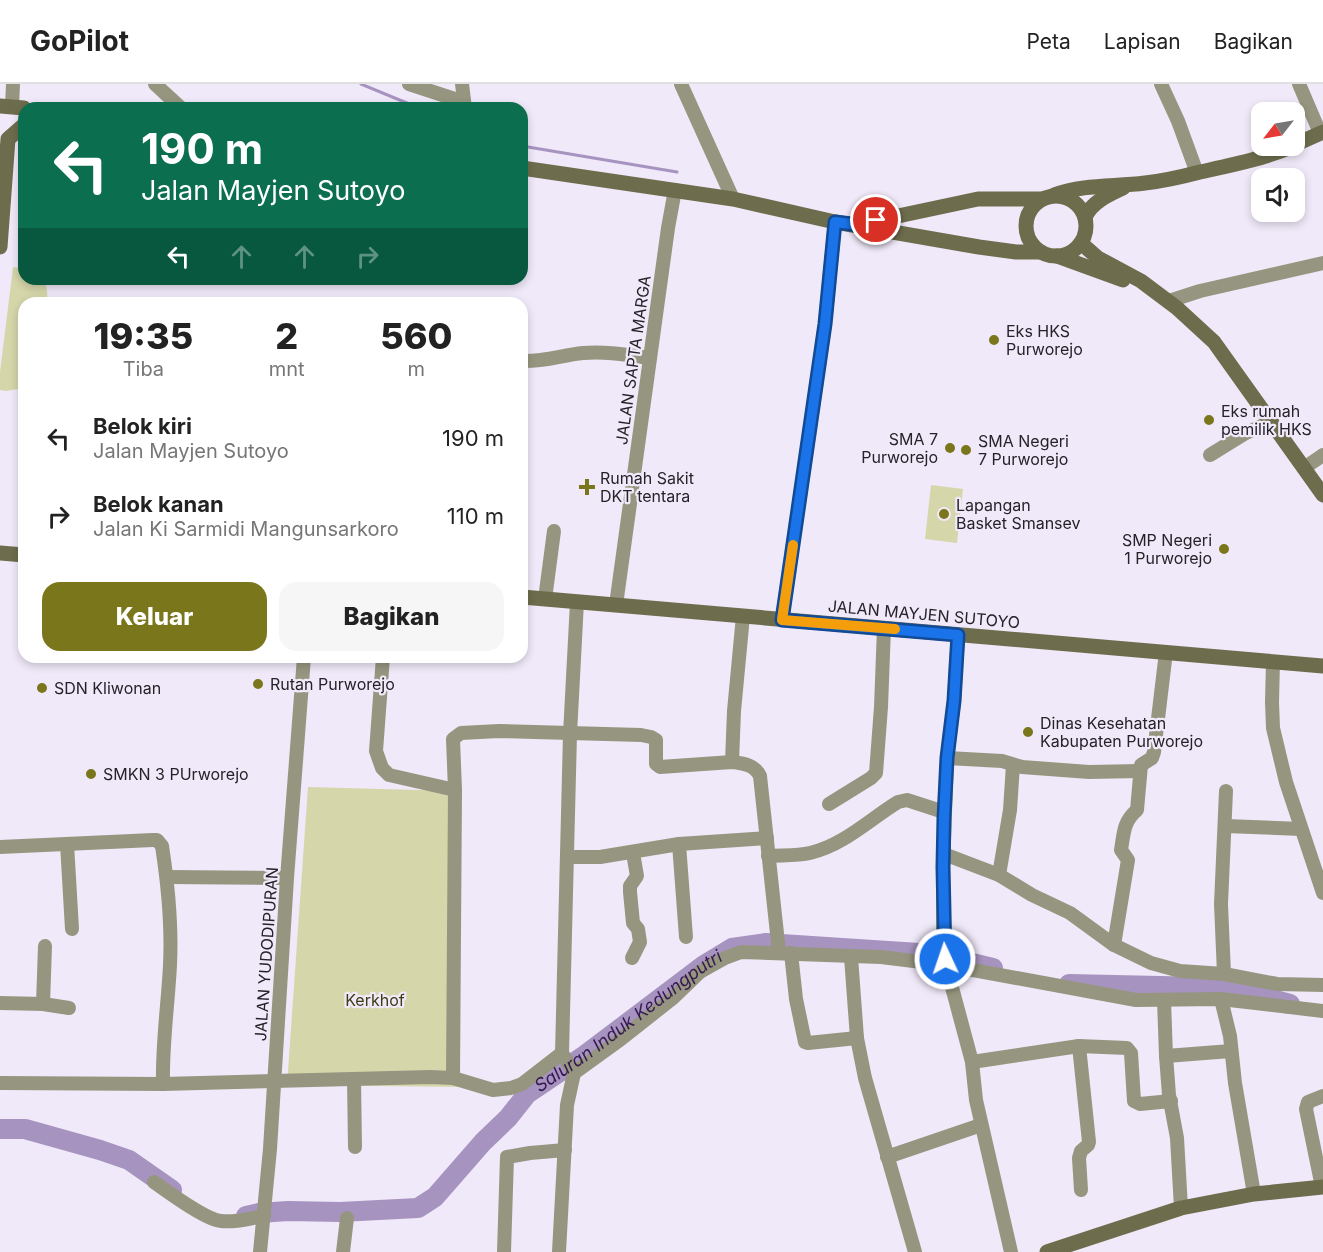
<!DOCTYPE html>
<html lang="id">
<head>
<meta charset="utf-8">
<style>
	:root { --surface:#fff; --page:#f6f6f6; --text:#222; --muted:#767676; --line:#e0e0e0; --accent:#7a761b }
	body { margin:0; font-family:Inter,sans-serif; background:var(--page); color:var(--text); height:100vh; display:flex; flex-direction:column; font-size:22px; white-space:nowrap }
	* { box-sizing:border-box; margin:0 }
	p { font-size:20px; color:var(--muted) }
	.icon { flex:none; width:33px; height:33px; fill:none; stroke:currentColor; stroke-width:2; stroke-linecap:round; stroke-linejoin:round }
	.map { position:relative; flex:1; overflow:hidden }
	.details { position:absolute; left:18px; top:213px; width:510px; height:366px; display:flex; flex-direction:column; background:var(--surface); border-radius:18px; box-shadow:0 3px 9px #0003 }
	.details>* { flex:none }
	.hud { position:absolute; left:18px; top:18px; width:510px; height:183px; border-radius:18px; box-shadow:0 3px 9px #0003; background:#0b6e4f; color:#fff; overflow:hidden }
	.needle { width:39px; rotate:239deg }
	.fabs { position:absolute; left:1251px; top:18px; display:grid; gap:12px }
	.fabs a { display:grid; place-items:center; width:54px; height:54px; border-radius:12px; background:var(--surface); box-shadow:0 3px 9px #0003; font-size:30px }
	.pin { position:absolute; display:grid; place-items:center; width:51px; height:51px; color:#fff; margin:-26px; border:3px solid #fff; border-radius:50%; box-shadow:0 2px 6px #0007 }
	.me { position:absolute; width:66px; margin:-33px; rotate:357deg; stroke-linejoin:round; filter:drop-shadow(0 0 4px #0008) }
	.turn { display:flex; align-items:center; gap:21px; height:126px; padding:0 24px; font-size:27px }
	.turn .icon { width:78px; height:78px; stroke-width:2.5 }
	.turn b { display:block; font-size:42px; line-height:51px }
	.lanes { display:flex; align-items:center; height:57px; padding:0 24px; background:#0003; justify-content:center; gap:30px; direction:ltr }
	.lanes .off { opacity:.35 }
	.eta { display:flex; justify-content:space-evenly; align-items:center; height:102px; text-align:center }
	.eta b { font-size:36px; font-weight:800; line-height:42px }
	.button { display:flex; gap:12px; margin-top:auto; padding:12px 24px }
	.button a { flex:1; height:69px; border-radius:18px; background:var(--accent); color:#fff; font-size:24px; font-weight:800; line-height:69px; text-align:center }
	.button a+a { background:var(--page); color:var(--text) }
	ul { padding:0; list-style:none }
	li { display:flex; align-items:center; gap:18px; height:78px; padding:0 24px }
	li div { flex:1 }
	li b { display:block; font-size:22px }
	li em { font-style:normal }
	header { display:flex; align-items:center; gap:36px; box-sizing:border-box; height:84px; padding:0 30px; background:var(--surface); border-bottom:2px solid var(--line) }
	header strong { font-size:28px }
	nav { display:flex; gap:33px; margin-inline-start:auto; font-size:21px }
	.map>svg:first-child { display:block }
</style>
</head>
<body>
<header>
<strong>GoPilot</strong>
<nav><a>Peta</a><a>Lapisan</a><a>Bagikan</a></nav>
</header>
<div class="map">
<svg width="1323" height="1168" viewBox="0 0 1323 1168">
	<rect width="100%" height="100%" fill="#f0e9f9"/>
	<g fill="#d6d6ab">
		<path d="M13 183 24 185V195H44C47 203 48 210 47 219H24V304L6 307 0 306V288Z"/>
		<polygon points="931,401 963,405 957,459 925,455"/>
		<polygon points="308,703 456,707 460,1003 287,1001"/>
	</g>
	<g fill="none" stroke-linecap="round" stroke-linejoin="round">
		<g stroke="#a793c0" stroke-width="3">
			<polyline points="361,0 419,24"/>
			<polyline points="522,62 677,88"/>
		</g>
		<g stroke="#a793c0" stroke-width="20">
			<polyline points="1069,900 1205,903 1253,910 1290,920"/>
			<polyline points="0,1045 25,1045 100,1066 129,1076 172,1106"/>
			<path id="s1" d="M246 1132 259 1129 288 1127 340 1128 418 1124 435 1113 483 1058 508 1034 527 1010 585 971 704 881 732 864 766 859 934 870 993 884"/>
		</g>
		<g stroke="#969680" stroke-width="14">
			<polyline points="155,0 181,24"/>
			<polyline points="409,0 464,18"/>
			<polyline points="462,0 465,24"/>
			<polyline points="681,0 733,115"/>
			<polyline points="1161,0 1178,37 1197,89"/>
			<polyline points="1299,0 1320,49"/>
			<polyline points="12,23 13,0"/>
			<polyline points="1169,217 1200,207 1323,179"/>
			<path d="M522 277C544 278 562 271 583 269 606 267 628 271 650 274"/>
			<polyline points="1210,371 1244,350 1272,337"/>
			<polyline points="1304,384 1323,371"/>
			<polyline points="545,515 554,447"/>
			<polyline points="616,521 668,144 675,106"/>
			<polyline points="782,536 825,240 835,138"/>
			<polyline points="958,551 954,617 947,674 943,783 943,861 946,881 972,978 976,1016 1011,1168"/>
			<polyline points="383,573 376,667 382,684 389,691 455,706 453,994"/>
			<polyline points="1273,578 1272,618 1273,644 1286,698 1323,809"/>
			<polyline points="947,674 1002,677 1022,683 1089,688 1140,687"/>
			<polyline points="732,678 734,627 743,532"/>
			<path d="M455 706 453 655 461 649 499 647 641 651 651 653 656 656V680L660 683 732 678C743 679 755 681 760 692L779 868"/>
			<polyline points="829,720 871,694 876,689 881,623 884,544"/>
			<polyline points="1225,742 1301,745"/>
			<polyline points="67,760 72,845"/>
			<polyline points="679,760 686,853"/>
			<path d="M0 763 153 756H157L162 762C168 801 172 841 170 881 168 921 162 960 163 1000"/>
			<polyline points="944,770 999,791 1032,811 1070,829 1114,861 1151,879 1180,887 1224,890 1277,900 1323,901"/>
			<path d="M768 772C782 771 797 772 810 769 844 761 870 735 898 718L907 716 944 728"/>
			<polyline points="568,773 600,773 679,760 767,754"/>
			<polyline points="999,791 1010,726 1013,681"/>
			<polyline points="167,793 287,794"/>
			<path d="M1114 861 1128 776 1121 766C1124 749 1123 738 1137 726L1141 681 1152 674 1154 668 1166 568"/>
			<polyline points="791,869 796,915 805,958 808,959 857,954"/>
			<polyline points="851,873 857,954 865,994 915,1168"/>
			<polyline points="632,874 640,858 638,845 633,839 630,808 630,802 637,792 633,769"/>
			<polyline points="1224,890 1221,820 1226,707"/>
			<polyline points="1221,915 1230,952 1235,999 1254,1110"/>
			<polyline points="1164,916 1166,972 1169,1011 1177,1054 1181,1124"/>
			<polyline points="0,919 43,920 45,862"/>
			<polyline points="43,920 69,924"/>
			<polyline points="1079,962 1089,1058 1088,1061 1081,1067 1079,1074 1081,1106"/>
			<polyline points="1166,972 1231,967"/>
			<polyline points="972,978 1079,962 1127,964 1131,969 1134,1017 1140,1020 1171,1017"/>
			<polyline points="574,989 621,955 673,914 700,888 725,874 741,868 881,873 946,881 1136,916 1221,915 1323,927"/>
			<polyline points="354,995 355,1063"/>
			<polyline points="0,999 163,1000 430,993 453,994 493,1006 511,1004 522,1000 562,969"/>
			<polyline points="887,1073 981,1041"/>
			<path d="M154 1098C168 1108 206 1136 221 1137 235 1139 250 1134 264 1132"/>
			<polyline points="1322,1103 1306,1025 1308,1018 1323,1012"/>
			<polyline points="260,1168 270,1065 287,794 304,573"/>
			<polyline points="343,1168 347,1134"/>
			<polyline points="504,1168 507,1073 530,1069 565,1066"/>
			<polyline points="559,1168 567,1021 574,989 562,969 570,650 577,518"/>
		</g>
		<g stroke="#6d6d4d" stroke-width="15">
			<polyline points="0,22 24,24"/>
			<polyline points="1294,61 1323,48"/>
			<polyline points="522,84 733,115 835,138 979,163 1016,168 1041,168"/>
			<path d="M1054 111C1084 100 1114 103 1145 99 1164 97 1181 93 1200 88 1232 81 1263 75 1293 62"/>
			<circle cx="1056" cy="142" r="30"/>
			<path d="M1085 133C1092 118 1108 111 1123 104"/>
			<polyline points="865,139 978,115 1041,115"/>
			<polyline points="1081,159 1098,174 1141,197 1177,224 1214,258 1323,411"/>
			<polyline points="0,163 8,55 24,41"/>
			<polyline points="1057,172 1123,196"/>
			<polyline points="0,469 24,471"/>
			<polyline points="522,513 1323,582"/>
			<polyline points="1047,1168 1181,1124 1254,1110 1323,1103"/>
		</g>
	</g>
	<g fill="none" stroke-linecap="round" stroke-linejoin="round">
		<defs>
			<polyline id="route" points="876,136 859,141 835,138 825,240 782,536 958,551 954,617 947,674 944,734 943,783 945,875"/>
		</defs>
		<use href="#route" stroke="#114b97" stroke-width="15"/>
		<use href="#route" stroke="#1a73e8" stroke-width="10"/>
		<polyline stroke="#f59e0b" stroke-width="10" points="793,461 782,536 895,545"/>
	</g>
	<g fill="#7a761b" stroke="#f0e9f9" stroke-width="2">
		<circle cx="994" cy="256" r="6"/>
		<circle cx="1209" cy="336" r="6"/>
		<circle cx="950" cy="364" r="6"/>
		<circle cx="966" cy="366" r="6"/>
		<path d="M584 394h6v6h6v6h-6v6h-6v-6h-6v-6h6z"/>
		<circle cx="944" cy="430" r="6"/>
		<circle cx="1224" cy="465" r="6"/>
		<circle cx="258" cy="600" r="6"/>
		<circle cx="42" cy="604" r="6"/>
		<circle cx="1028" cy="648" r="6"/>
		<circle cx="91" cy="690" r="6"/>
	</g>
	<g text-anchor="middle" stroke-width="4.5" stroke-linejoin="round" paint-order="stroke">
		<g font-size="16" fill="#252329" stroke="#f0e9f9" text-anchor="start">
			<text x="1006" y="253">Eks HKS<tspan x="1006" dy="18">Purworejo</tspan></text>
			<text x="1221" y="333">Eks rumah<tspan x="1221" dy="18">pemilik HKS</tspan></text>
			<text x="938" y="361" text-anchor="end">SMA 7<tspan x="938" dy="18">Purworejo</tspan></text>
			<text x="978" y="363">SMA Negeri<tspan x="978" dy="18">7 Purworejo</tspan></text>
			<text x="600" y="400">Rumah Sakit<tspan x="600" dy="18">DKT tentara</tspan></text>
			<text x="956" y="427">Lapangan<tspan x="956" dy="18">Basket Smansev</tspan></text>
			<text x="1212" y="462" text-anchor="end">SMP Negeri<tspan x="1212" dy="18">1 Purworejo</tspan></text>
			<text x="270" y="606">Rutan Purworejo</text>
			<text x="54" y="610">SDN Kliwonan</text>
			<text x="1040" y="645">Dinas Kesehatan<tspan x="1040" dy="18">Kabupaten Purworejo</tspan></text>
			<text x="103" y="696">SMKN 3 PUrworejo</text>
		</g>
		<g font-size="16" fill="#252329" stroke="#f0e9f9">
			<text transform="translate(633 276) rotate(-82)" y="6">JALAN SAPTA MARGA</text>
			<text transform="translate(924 530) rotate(5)" y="6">JALAN MAYJEN SUTOYO</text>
			<text transform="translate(266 870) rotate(-86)" y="6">JALAN YUDODIPURAN</text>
		</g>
		<g font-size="16" fill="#3c3b12" stroke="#f0e9f9">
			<text x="375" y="922">Kerkhof</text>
		</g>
		<g font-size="18" font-style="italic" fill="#361951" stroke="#f0e9f9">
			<text dy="6" stroke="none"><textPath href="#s1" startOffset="456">Saluran Induk Kedungputri</textPath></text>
		</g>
	</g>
</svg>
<div class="fabs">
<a><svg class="needle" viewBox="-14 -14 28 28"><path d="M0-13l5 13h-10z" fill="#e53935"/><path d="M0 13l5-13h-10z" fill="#767676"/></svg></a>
<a><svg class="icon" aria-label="sound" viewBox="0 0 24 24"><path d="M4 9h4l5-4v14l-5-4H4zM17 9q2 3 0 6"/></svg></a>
</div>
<div class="pin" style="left:876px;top:136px;background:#d93025"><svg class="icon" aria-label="arrive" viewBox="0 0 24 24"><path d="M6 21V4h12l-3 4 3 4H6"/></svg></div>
<svg class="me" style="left:945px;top:875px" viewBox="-20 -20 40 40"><circle r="17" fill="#1a73e8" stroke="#fff" stroke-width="3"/><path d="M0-11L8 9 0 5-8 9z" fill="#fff"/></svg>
<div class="hud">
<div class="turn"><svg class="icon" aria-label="left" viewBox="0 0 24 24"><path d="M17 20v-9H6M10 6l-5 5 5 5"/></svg><div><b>190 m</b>Jalan Mayjen Sutoyo</div></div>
<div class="lanes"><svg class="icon" aria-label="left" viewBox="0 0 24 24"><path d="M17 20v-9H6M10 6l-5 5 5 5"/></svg><svg class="icon off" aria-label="ahead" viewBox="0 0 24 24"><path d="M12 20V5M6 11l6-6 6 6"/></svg><svg class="icon off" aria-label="ahead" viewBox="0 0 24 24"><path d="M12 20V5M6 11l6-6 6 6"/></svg><svg class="icon off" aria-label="right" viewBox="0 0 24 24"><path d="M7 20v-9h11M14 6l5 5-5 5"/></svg></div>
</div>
<section class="details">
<div class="eta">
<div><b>19:35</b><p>Tiba</p></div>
<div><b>2</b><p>mnt</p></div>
<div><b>560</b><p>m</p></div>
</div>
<ul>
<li><svg class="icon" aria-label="left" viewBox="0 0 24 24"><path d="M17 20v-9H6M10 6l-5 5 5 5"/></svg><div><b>Belok kiri</b><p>Jalan Mayjen Sutoyo</p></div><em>190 m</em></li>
<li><svg class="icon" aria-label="right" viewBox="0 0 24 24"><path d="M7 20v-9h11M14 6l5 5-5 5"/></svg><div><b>Belok kanan</b><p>Jalan Ki Sarmidi Mangunsarkoro</p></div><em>110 m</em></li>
</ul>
<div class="button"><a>Keluar</a><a>Bagikan</a></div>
</section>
</div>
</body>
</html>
